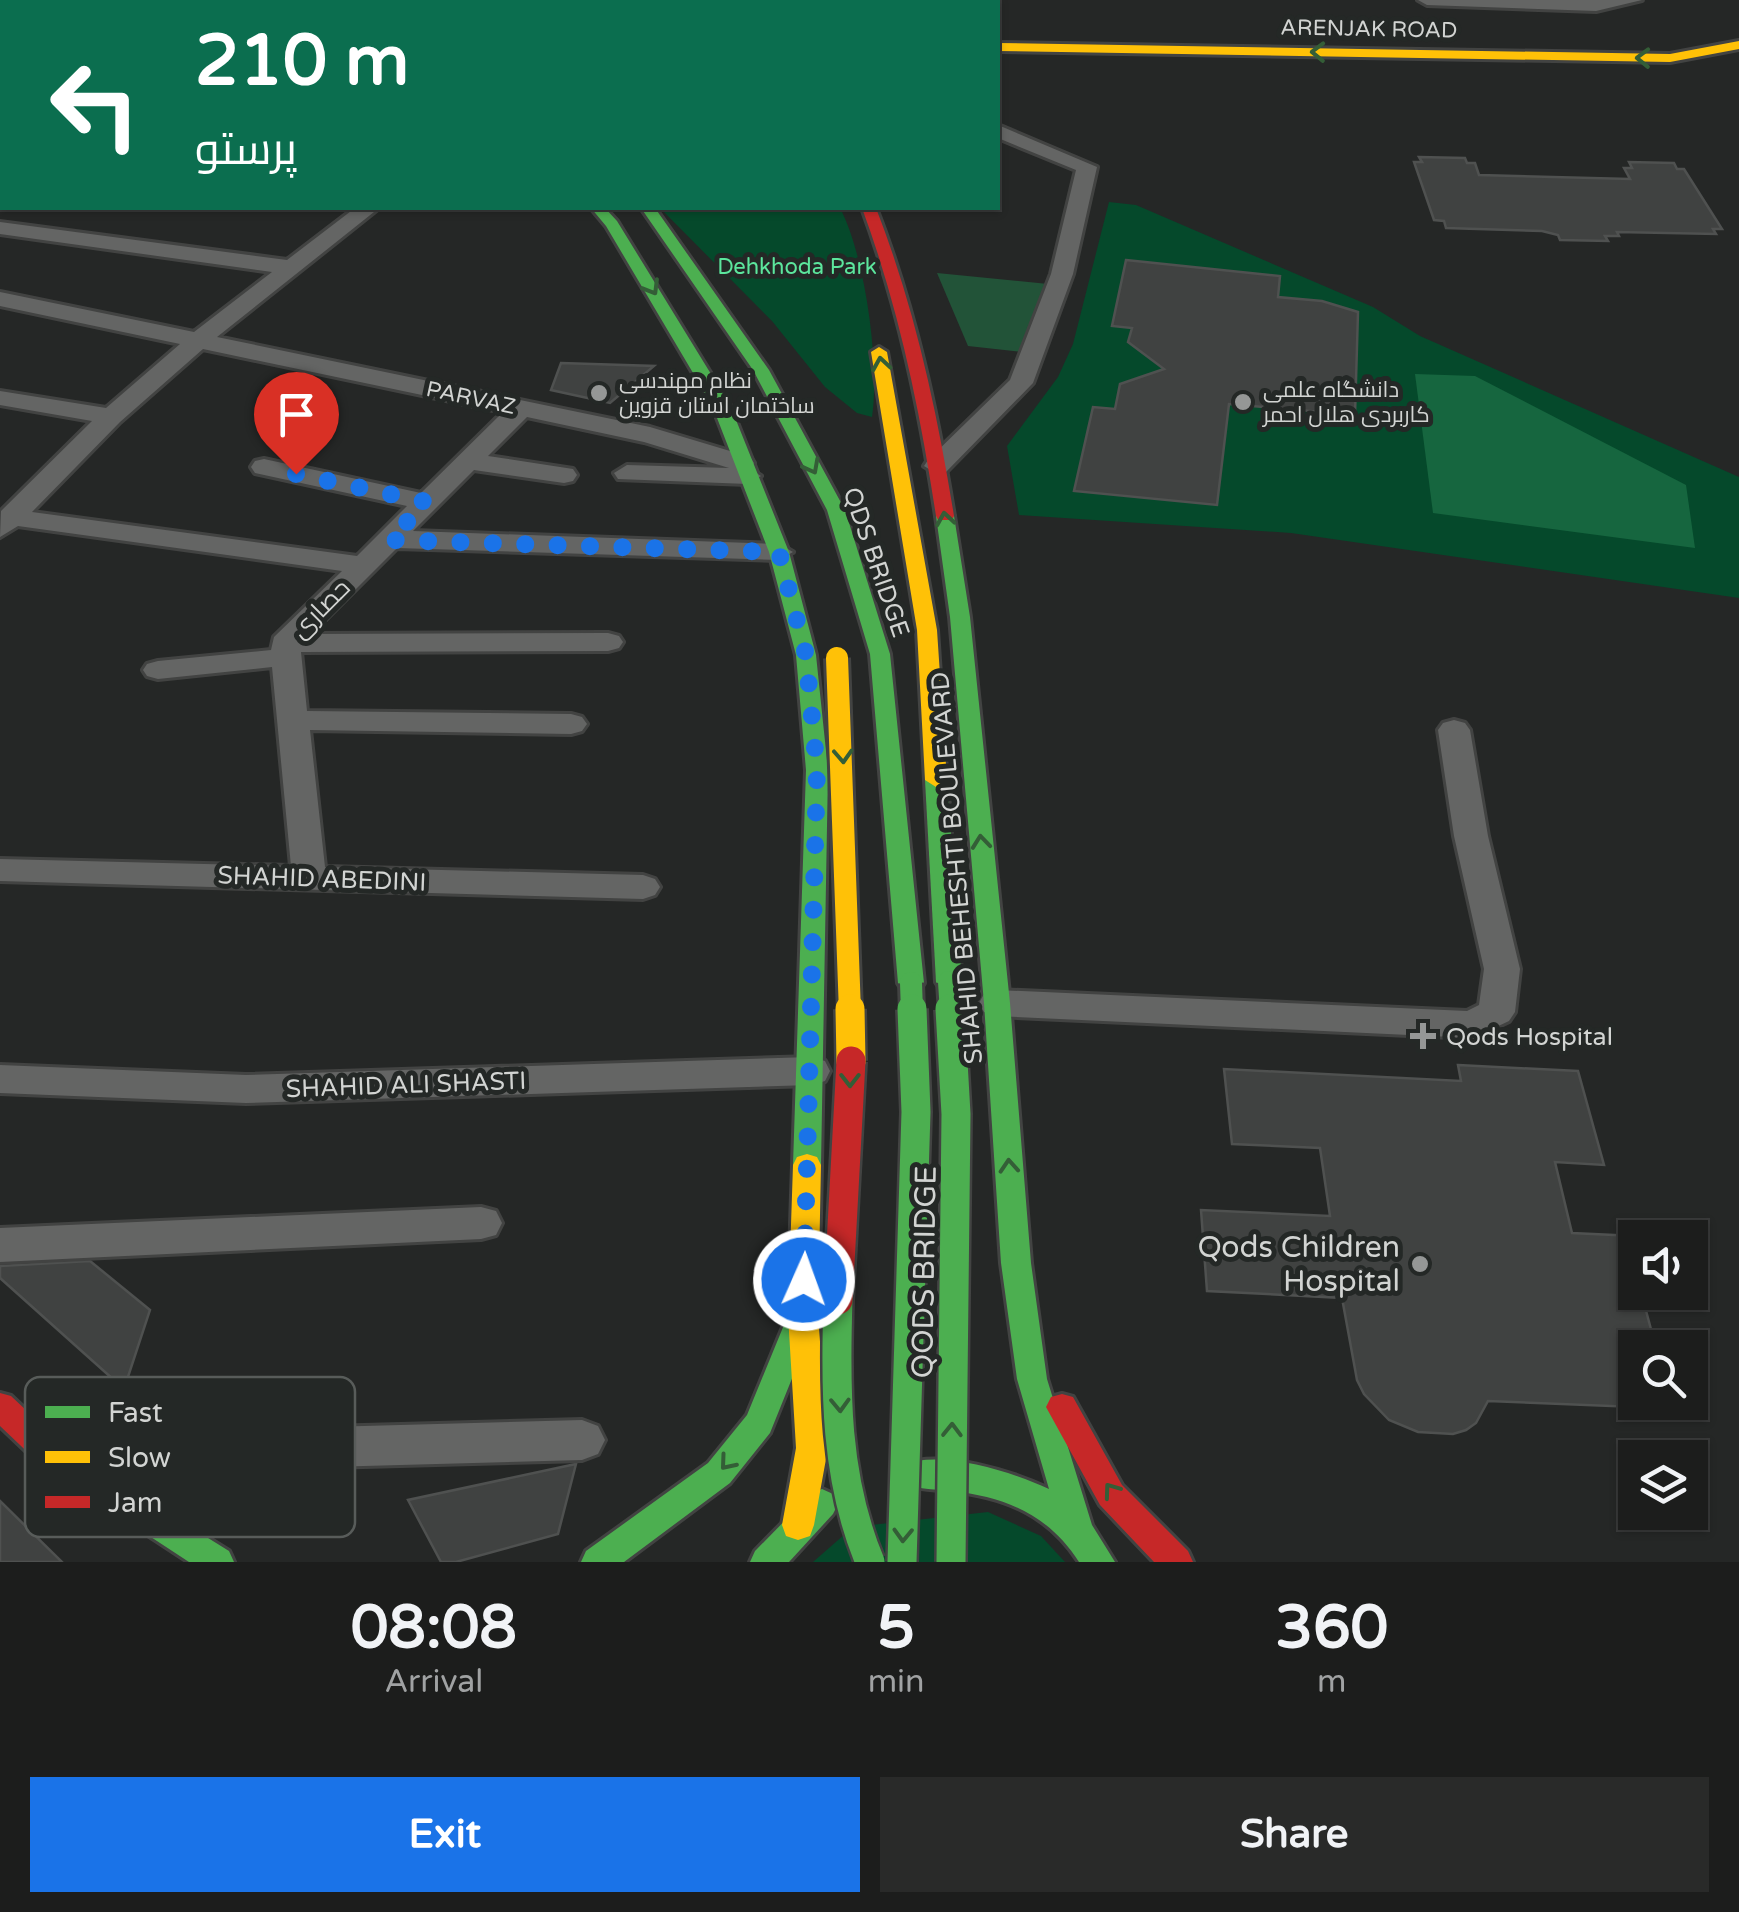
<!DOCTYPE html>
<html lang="en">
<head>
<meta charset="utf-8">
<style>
	:root { --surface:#1c1d1c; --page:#292a29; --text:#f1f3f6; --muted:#a0a2a3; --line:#3a3b3b; --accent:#1a73e8 }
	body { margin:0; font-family:"Varela Round",Cairo,sans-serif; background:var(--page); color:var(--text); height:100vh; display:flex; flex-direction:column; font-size:38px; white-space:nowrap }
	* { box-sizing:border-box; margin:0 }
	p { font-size:32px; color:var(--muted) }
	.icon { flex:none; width:55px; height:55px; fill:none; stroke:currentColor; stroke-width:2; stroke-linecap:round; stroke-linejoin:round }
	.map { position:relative; height:1562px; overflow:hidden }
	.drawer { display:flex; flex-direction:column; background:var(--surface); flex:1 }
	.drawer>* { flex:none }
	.banner { position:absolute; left:0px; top:0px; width:1000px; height:210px; box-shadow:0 2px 8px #0004,0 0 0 2px var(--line); background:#0b6e4f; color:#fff; overflow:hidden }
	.fabs { position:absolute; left:1618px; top:1220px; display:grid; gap:20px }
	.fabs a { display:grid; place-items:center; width:90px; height:90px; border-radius:0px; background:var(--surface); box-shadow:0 2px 8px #0004,0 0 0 2px var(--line); font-size:50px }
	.pin { position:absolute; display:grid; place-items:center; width:85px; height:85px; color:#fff; margin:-102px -42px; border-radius:50% 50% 50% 0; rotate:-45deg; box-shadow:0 0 10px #0007 }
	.pin .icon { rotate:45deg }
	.me { position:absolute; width:110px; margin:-55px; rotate:2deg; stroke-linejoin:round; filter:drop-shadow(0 0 8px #0008) }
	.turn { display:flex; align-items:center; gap:35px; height:210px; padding:0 30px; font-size:45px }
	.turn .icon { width:130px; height:130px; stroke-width:2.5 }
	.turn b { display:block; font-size:70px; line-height:85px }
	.eta { display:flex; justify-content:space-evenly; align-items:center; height:170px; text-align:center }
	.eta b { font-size:60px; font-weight:700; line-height:70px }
	.button { display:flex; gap:20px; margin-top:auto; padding:20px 30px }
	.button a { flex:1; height:115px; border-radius:0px; background:var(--accent); color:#fff; font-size:40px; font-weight:700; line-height:115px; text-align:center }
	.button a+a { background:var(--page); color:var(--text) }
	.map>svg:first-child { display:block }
</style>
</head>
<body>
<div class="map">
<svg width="1739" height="1562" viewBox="0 0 1739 1562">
	<rect width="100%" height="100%" fill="#252726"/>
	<g fill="#05492b">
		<polygon points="1109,202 1136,205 1373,307 1420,336 1739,477 1739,598 1291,533 1019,515 1007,446 1058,377 1073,344"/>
		<path d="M660 208H840C865 255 880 364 872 417L857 413 825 387 772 321Z"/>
		<polygon points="988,1512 1041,1536 1065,1562 813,1562 853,1527"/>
	</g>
	<polygon fill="#225338" points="937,273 1058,285 1032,353 968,346"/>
	<polygon fill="#16663f" points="1415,374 1475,376 1686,485 1695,548 1433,513"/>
	<g fill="#404241" stroke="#4f5150" stroke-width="2.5">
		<polygon points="1419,157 1465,158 1467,163 1475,163 1479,175 1630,179 1624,168 1632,168 1629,162 1674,163 1677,169 1684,169 1722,229 1713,229 1716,234 1617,232 1619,236 1605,236 1608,241 1560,240 1558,235 1542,231 1446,228 1444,221 1434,220 1414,162 1422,162"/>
		<polygon points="1126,260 1280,276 1278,297 1322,301 1358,312 1355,415 1229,404 1217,505 1074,491 1093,407 1115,409 1120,384 1164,369 1128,342 1132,328 1112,326"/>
		<polygon points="561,363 654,366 610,403 551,390"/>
		<polygon points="1458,1065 1578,1071 1604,1165 1555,1162 1572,1233 1635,1236 1635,1292 1641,1292 1656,1348 1635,1348 1635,1407 1488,1401 1476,1423 1466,1430 1453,1434 1418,1432 1389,1420 1364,1394 1357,1380 1342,1298 1207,1291 1201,1210 1330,1216 1320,1148 1232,1144 1224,1069 1461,1081"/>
		<polygon points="90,1261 150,1310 124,1389 0,1278 0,1266"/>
		<polygon points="576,1464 558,1534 456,1562 441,1562 408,1500"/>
		<polygon points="0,1501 62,1562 0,1562"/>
	</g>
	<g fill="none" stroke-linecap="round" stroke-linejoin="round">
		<defs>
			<g id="street">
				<polygon points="249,0 281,0 283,2 251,2"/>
				<polygon points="1418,0 1642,0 1596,11 1427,5"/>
				<rect x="0" y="31" width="2" height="10"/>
				<rect x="0" y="120" width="2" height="12"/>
				<polygon points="998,125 1097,167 1073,274 1033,383 946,472 937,474 924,466 928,460 1010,380 1051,274 1076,170 998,138"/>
				<path d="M355 208H379L217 337 650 427 750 457 754 463 750 469 761 476 748 484 618 479 614 473 627 465 729 468 644 442 527 417 488 456 573 469 577 475 573 481 564 483 474 470 413 531 779 544 793 552 779 560 397 548 311 634 608 633 619 636 623 642 619 648 608 651 301 652 307 711 571 714 582 717 587 724 582 731 571 734 310 730 325 867 643 875 655 879 660 887 655 895 643 899 0 881V859L291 866 272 667 158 679 147 676 143 670 147 664 158 661 271 650 274 637 342 571 18 526 0 537 1 511 92 421 0 405V391L106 408 180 344 0 306V292L194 332 272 272 0 234V222L287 260ZM203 349 503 412 421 493 264 459 255 461 251 467 255 473 407 506 357 556 32 512 120 422Z"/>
				<polygon points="1454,720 1465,723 1470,730 1488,836 1520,969 1515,1012 1509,1021 1473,1038 997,1016 984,1012 979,1003 984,994 997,990 1467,1011 1479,1005 1484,969 1454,836 1438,730 1443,723"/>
				<polygon points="811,1057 825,1061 830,1071 825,1081 811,1085 246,1103 0,1093 0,1065 246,1075"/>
				<polygon points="481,1207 496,1211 502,1223 496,1235 481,1239 0,1262 0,1228"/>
				<polygon points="582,1420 598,1426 605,1440 598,1454 582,1460 67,1474 51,1468 44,1454 51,1440 67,1434"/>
			</g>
			<g id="fast">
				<polygon points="585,0 602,0 603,2 587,2"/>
				<polygon points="591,208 605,208 617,221 730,405 789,552 816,655 828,770 821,1165 817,1173 807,1176 797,1173 793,1165 806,770 796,655 769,552 712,405 606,226"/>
				<polygon points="641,208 655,208 769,370 845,510 890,654 924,983 920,989 902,989 898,983 870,654 827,510 753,370"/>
				<path d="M945 510 954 516 970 617 1010 1003 1031 1263 1047 1379 1092 1525 1115 1562H1079C1049 1515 1006 1497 952 1491 936 1489 920 1490 905 1484L900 1474 905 1464C943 1450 1013 1472 1049 1489L1017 1379 1001 1263 984 1003 950 617 936 516Z"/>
				<polygon points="936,773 947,780 962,982 958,988 940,988 936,982 925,780"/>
				<polygon points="797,1316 808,1320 812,1329 770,1433 730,1483 624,1562 581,1562 586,1551 708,1463 747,1415 786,1320"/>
				<polygon points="52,1441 229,1551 234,1562 189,1562 41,1465 36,1455 41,1445"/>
				<polygon points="822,1489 833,1494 838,1504 833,1514 789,1562 750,1562 755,1551 811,1494"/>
			</g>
			<g id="slow">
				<polygon points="1739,41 1739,49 1670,62 998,51 998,43 1670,54"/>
				<polygon points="879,347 887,352 937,630 947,780 936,787 925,780 917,630 871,352"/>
				<polygon points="807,1154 817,1157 821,1165 818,1315 828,1448 814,1525 810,1536 798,1540 786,1536 782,1525 796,1448 788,1315 793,1165 797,1157"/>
			</g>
			<g id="jam">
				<polygon points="334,0 351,0 352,2 336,2"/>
				<path d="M862 208H876C915 308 937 411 954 516L952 520H938L936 516C920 411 899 308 862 208Z"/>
				<polygon points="0,1393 11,1396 63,1445 68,1455 63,1465 52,1469 41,1465 0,1426"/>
				<polygon points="1062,1394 1073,1397 1122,1485 1188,1551 1193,1562 1154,1562 1100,1505 1046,1407 1051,1397"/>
			</g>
		</defs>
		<use href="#street" stroke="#424342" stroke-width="6"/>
		<use href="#fast" stroke="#424342" stroke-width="6"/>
		<use href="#slow" stroke="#424342" stroke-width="6"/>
		<use href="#jam" stroke="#424342" stroke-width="6"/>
		<use href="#street" fill="#646564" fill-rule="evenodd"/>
		<use href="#fast" fill="#4caf50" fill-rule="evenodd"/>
		<use href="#slow" fill="#ffc107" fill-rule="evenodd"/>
		<use href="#jam" fill="#c62828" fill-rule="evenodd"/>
		<defs>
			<g id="fast-bridge-far1">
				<polyline points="949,982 951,1012"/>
				<polyline points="911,983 912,1012"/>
			</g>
			<g id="fast-bridge">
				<polyline points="950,1009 956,1114 951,1562"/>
				<path d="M838 1300C835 1389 835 1479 870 1562"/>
				<polyline points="902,1562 916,1112 912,1009"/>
			</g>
			<polyline id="slow-bridge-far1" points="837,658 850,1012"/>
			<polyline id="slow-bridge" points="850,1009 851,1061"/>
			<polyline id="jam-bridge" points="838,1300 851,1061"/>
		</defs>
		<use href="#fast-bridge-far1" stroke="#424342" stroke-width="28" stroke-linecap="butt"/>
		<use href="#fast-bridge" stroke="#424342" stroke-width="34" stroke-linecap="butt"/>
		<use href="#slow-bridge-far1" stroke="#424342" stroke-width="28" stroke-linecap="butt"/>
		<use href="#slow-bridge" stroke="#424342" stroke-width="34" stroke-linecap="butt"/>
		<use href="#jam-bridge" stroke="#424342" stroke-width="34" stroke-linecap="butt"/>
		<use href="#fast-bridge-far1" stroke="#4caf50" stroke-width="22"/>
		<use href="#fast-bridge" stroke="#4caf50" stroke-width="29"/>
		<use href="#slow-bridge-far1" stroke="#ffc107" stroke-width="22"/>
		<use href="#slow-bridge" stroke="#ffc107" stroke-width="29"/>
		<use href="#jam-bridge" stroke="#c62828" stroke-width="29"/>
	</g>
	<defs><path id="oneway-chevron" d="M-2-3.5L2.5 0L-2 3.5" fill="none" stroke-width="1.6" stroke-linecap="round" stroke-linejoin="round" transform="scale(2.5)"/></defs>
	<g stroke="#345e37">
		<use href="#oneway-chevron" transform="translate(1318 52) rotate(-179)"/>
		<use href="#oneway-chevron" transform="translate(1643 58) rotate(-179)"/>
		<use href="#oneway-chevron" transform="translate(652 288) rotate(59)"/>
		<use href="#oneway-chevron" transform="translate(881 364) rotate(-99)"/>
		<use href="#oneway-chevron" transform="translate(812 467) rotate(62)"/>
		<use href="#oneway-chevron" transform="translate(945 519) rotate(-99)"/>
		<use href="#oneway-chevron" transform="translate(843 756) rotate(87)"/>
		<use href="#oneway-chevron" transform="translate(981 842) rotate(-96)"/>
		<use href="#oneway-chevron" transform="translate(850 1080) rotate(90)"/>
		<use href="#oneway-chevron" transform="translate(1009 1166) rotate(-94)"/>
		<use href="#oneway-chevron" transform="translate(840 1405) rotate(88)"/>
		<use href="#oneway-chevron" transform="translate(952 1430) rotate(-89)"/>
		<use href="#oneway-chevron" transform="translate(727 1463) rotate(130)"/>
		<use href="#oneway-chevron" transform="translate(1111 1490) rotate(-126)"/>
		<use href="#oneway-chevron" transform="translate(903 1535) rotate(92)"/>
	</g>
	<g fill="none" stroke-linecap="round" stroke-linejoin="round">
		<polyline stroke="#1a73e8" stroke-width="18" stroke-dasharray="0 32.4" points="296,474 427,502 389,540 779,552 806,655 817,770 804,1280"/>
	</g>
	<g fill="#959796" stroke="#242826" stroke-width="4">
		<circle cx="599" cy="393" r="10"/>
		<circle cx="1243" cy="402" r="10"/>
		<path d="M1418 1021h10v10h10v10h-10v10h-10v-10h-10v-10h10z"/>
		<circle cx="1420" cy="1264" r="10"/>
	</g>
	<g text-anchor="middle" stroke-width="10" stroke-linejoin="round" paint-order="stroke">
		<g font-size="22" fill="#d2d4d2" stroke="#242826">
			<text transform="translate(1369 28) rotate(1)" y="8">ARENJAK ROAD</text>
			<text transform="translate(471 397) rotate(12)" y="8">PARVAZ</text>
		</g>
		<g font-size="22" fill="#5ce69d" stroke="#242826">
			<text x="797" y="274">Dehkhoda Park</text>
		</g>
		<g font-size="22" fill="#d2d4d2" stroke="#242826" text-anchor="start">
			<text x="619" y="388">نظام مهندسی<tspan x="619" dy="25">ساختمان استان قزوین</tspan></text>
			<text x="1263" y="397">دانشگاه علمی<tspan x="1263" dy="25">کاربردی هلال احمر</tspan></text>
		</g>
		<g font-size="25" fill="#d2d4d2" stroke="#242826">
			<text transform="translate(877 562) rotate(71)" y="9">QDS BRIDGE</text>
			<text transform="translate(320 608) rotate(-45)" y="9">حصاری</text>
			<text transform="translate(956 868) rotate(-95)" y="9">SHAHID BEHESHTI BOULEVARD</text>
			<text transform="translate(322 878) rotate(2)" y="9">SHAHID ABEDINI</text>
			<text transform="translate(406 1084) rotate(-2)" y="9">SHAHID ALI SHASTI</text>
		</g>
		<g font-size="25" fill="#d2d4d2" stroke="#242826" text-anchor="start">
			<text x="1446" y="1045">Qods Hospital</text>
		</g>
		<g font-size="30" fill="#d2d4d2" stroke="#242826" text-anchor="end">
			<text x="1400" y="1257">Qods Children<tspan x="1400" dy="34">Hospital</tspan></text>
		</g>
		<g font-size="30" fill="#d2d4d2" stroke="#242826">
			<text transform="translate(924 1272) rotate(-89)" y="10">QODS BRIDGE</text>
		</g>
	</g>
	<rect x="25" y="1377" width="330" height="160" rx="15" fill="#242826" stroke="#585c5a" stroke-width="2.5"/>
	<rect x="45" y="1406" width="45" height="12" fill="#4caf50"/>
	<rect x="45" y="1451" width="45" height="12" fill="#ffc107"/>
	<rect x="45" y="1496" width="45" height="12" fill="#c62828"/>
	<g font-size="28" fill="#d2d4d2">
		<text x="108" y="1422">Fast</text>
		<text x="108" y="1467">Slow</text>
		<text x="108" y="1512">Jam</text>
	</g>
</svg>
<div class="fabs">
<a><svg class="icon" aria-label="sound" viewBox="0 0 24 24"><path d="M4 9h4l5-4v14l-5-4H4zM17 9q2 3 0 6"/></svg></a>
<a><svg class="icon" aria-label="search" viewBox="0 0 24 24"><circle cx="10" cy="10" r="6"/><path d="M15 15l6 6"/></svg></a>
<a><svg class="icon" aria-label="layers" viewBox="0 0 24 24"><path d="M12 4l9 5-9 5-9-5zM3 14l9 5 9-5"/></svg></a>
</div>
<div class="pin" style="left:296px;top:474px;background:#d93025"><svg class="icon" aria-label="arrive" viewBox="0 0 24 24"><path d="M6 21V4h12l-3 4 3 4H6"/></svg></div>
<svg class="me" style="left:804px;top:1280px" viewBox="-20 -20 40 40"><circle r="17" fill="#1a73e8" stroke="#fff" stroke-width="3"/><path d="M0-11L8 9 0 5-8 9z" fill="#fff"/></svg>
<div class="banner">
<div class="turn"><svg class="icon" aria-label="left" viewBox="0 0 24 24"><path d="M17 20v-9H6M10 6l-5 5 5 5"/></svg><div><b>210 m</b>پرستو</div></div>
</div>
</div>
<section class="drawer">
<div class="eta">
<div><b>08:08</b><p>Arrival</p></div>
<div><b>5</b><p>min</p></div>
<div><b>360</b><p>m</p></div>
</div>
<div class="button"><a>Exit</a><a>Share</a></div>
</section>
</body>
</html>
